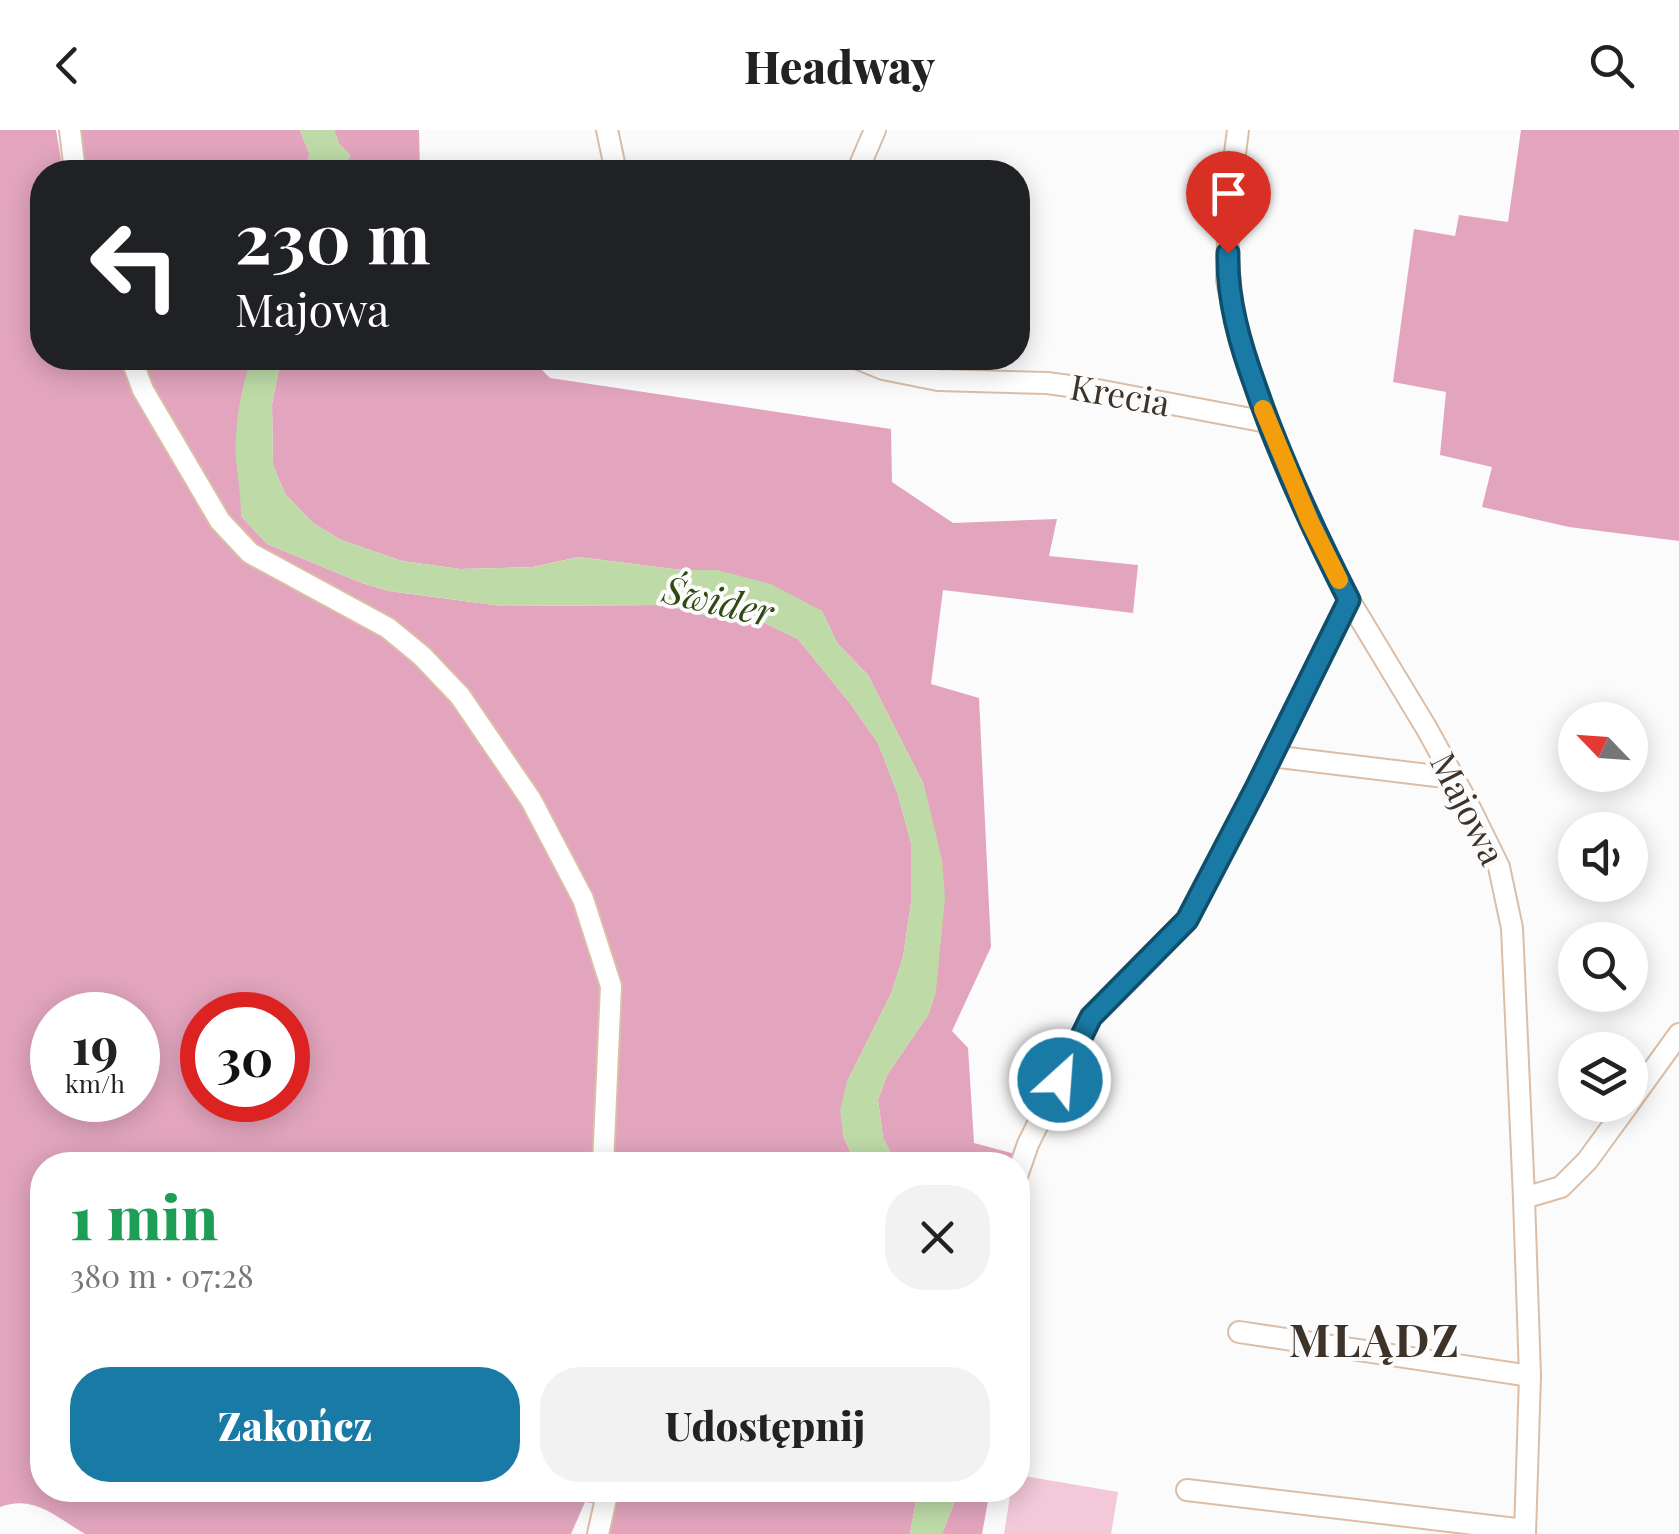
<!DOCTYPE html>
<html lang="pl">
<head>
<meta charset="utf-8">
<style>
	:root { --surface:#fff; --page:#f2f2f2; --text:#222; --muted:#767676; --accent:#197aa6 }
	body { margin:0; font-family:"Playfair Display",serif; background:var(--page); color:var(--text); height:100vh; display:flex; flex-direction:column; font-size:38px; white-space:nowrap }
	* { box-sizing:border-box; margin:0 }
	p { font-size:32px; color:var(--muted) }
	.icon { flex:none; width:55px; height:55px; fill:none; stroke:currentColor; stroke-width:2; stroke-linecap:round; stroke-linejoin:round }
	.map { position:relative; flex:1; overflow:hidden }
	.drawer { position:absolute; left:30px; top:1022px; width:1000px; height:350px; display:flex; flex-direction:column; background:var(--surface); border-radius:40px; box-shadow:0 5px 25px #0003 }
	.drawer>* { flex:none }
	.guide { position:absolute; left:30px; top:30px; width:1000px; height:210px; border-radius:40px; box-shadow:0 5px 25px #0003; background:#202124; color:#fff; overflow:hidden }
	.needle { width:65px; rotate:295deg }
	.fabs { position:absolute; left:1558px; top:572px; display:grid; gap:20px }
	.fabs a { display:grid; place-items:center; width:90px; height:90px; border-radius:50%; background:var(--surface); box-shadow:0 5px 25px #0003; font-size:50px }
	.speed { position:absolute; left:30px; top:862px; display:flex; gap:20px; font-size:50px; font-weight:700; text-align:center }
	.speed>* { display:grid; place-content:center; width:130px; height:130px; border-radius:50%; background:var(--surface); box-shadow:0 5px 25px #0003; line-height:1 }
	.speed small { font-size:25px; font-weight:400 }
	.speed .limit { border:15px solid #d22; background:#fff; color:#111 }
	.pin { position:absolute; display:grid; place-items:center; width:85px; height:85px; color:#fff; margin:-102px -42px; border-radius:50% 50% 50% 0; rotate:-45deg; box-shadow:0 0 10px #0007 }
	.pin .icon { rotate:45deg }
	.me { position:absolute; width:110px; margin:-55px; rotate:26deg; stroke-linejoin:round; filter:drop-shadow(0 0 8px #0008) }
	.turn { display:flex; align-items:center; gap:35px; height:210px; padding:0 40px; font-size:45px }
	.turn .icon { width:130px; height:130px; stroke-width:2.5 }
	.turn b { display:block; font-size:70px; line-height:85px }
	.round { display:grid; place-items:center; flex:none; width:105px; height:105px; border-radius:40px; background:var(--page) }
	.overview { display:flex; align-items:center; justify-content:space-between; height:170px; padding:0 40px }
	h1 { font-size:60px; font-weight:800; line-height:75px; color:#1e9e55 }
	.action { display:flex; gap:20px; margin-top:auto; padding:20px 40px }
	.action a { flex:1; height:115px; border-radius:40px; background:var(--accent); color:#fff; font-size:40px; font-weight:800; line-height:115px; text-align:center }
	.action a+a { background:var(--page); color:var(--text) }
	header { display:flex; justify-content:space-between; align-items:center; height:130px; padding:0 40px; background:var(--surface); font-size:45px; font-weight:800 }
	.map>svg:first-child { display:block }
</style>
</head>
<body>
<header><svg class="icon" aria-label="back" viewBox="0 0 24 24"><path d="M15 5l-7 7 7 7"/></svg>Headway<svg class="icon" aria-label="search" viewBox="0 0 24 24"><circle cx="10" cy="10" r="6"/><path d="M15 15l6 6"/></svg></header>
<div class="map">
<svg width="1679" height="1404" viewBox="0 0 1679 1404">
	<rect width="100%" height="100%" fill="#fbfbfb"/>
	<polygon fill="#f3c8d9" points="1018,1345 1118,1362 1111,1404 1004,1404 1011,1360 1018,1360"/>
	<g fill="#e2a5bd" fill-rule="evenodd">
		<path d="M0 0H56L63 42H42V228H121L134 263 213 399 244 429 383 504 416 532 452 571 524 676 575 771 602 856 595 1035H42V1360H601L598 1374 585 1372 571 1404H85C56 1387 34 1364 0 1377ZM52 885H138V970H52ZM202 885H288V970H202Z"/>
		<polygon points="81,0 300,0 309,23 308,42 87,42"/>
		<polygon points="334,0 419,0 420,42 343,42 350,25 339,14"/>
		<polygon points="1521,0 1679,0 1679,411 1569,397 1482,377 1492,337 1440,325 1446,262 1393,252 1414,99 1455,106 1459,85 1508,92"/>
		<polygon points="142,228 251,228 236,327 241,364 241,386 267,414 362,453 389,461 502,476 665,475 704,485 754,488 798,509 849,572 878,613 898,665 911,713 911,773 903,827 891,864 847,952 843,1005 856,1035 611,1035 619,854 467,561 257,416 228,387 151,253"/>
		<polygon points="281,228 530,228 550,248 891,299 892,352 953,393 1057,389 1049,426 1138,435 1133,483 943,460 931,554 979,568 991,817 952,901 968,918 974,1013 1015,1024 1014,1035 897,1035 883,1008 878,970 887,945 928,885 936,861 924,655 868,545 837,513 822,481 717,440 681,440 579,427 533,437 460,439 402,431 341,410 313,393 285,364 273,335 272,274"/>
		<polygon points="615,1360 918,1360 910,1404 604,1404"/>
		<polygon points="959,1360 990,1360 982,1404 942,1404"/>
	</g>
	<g fill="#bedba7">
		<polygon points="300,0 334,0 339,14 350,25 343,42 308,42 309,23"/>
		<path d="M251 228H281L272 274 273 335 285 364 313 393 341 410 402 431 460 439 533 437 579 427 681 440H717L771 454 822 481 837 513 868 545 924 655 942 730 945 768 936 861 928 885 887 945 878 970 883 1008 897 1035H856L843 1005 840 980 847 952 891 864 903 827 911 773V713L898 665 878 613 849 572 798 509 754 488 704 485 665 475 502 476 389 461 362 453 267 414 241 386C241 367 238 349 236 330 234 296 241 260 251 228Z"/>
		<polygon points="918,1360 959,1360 942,1404 910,1404"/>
	</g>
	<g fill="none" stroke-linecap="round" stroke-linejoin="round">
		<defs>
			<g id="minor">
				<polyline points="70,0 75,42"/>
				<polyline points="607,0 616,42"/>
				<polyline points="1238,0 1229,70 1227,150 1240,212 1267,292 1310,392 1349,470 1427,599 1467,672 1499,737 1512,798 1524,1068 1530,1246 1525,1404"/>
				<polyline points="857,42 875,0"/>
				<polyline points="131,228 143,260 220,391 250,423 388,498 422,526 460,566 531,670 583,769 611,856 603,1035"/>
				<polyline points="856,228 883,239 938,250 1047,253 1092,259 1267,292"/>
				<polyline points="1271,626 1453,648"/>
				<polyline points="1630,972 1679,904"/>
				<polyline points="1018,1043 1028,1014 1091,887 1187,790 1256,658 1349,470"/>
				<polyline points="1524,1068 1561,1057 1587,1031 1628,975"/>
				<polyline points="1239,1202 1530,1246"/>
				<polyline points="1187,1360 1525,1400"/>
				<polyline points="598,1404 608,1360"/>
			</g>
		</defs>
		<use href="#minor" stroke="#dcbea6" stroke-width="24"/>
		<use href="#minor" stroke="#fff" stroke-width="20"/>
	</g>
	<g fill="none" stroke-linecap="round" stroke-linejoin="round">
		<defs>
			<path id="route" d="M1060 950 1091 887 1187 790 1256 658 1349 470C1314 401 1281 331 1256 258 1240 214 1227 170 1228 123"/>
		</defs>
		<use href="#route" stroke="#104f6c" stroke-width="25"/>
		<use href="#route" stroke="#197aa6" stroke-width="18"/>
		<polyline stroke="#f59e0b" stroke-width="18" points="1263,279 1310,392 1339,450"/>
	</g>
	<g text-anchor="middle" stroke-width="8" stroke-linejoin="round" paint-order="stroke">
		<g font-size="35" fill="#3e3329" stroke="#fbfbfb">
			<text transform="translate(1120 266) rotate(10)" y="12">Krecia</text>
			<text transform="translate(1467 679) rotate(63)" y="12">Majowa</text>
		</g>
		<g font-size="38" font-style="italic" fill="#2f4912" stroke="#fbfbfb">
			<text transform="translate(718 472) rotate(13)" y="13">Świder</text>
		</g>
		<g font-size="45" font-weight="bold" letter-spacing="2.5" fill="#3e3329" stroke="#fbfbfb">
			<text x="1375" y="1227">MLĄDZ</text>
		</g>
	</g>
</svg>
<div class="fabs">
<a><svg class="needle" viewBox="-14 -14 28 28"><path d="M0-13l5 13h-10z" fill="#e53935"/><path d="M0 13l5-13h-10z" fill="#767676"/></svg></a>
<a><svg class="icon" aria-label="sound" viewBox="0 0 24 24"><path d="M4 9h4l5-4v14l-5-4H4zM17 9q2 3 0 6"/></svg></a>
<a><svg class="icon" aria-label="search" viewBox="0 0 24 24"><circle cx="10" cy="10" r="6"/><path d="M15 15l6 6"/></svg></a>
<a><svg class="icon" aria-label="layers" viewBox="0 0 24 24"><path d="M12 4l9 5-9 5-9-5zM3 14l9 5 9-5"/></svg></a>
</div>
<div class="speed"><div>19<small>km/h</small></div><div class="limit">30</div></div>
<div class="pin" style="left:1228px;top:123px;background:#d93025"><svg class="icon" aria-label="arrive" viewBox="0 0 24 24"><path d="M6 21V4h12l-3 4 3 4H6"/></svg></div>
<svg class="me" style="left:1060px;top:950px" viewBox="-20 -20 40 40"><circle r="17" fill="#197aa6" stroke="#fff" stroke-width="3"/><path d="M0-11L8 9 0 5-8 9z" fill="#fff"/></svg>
<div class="guide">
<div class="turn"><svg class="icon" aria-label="left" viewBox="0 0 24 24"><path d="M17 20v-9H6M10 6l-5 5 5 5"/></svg><div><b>230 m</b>Majowa</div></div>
</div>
<section class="drawer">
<div class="overview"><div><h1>1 min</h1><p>380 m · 07:28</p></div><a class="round"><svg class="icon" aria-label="close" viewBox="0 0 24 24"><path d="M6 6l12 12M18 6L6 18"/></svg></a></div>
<div class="action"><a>Zakończ</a><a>Udostępnij</a></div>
</section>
</div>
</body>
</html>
